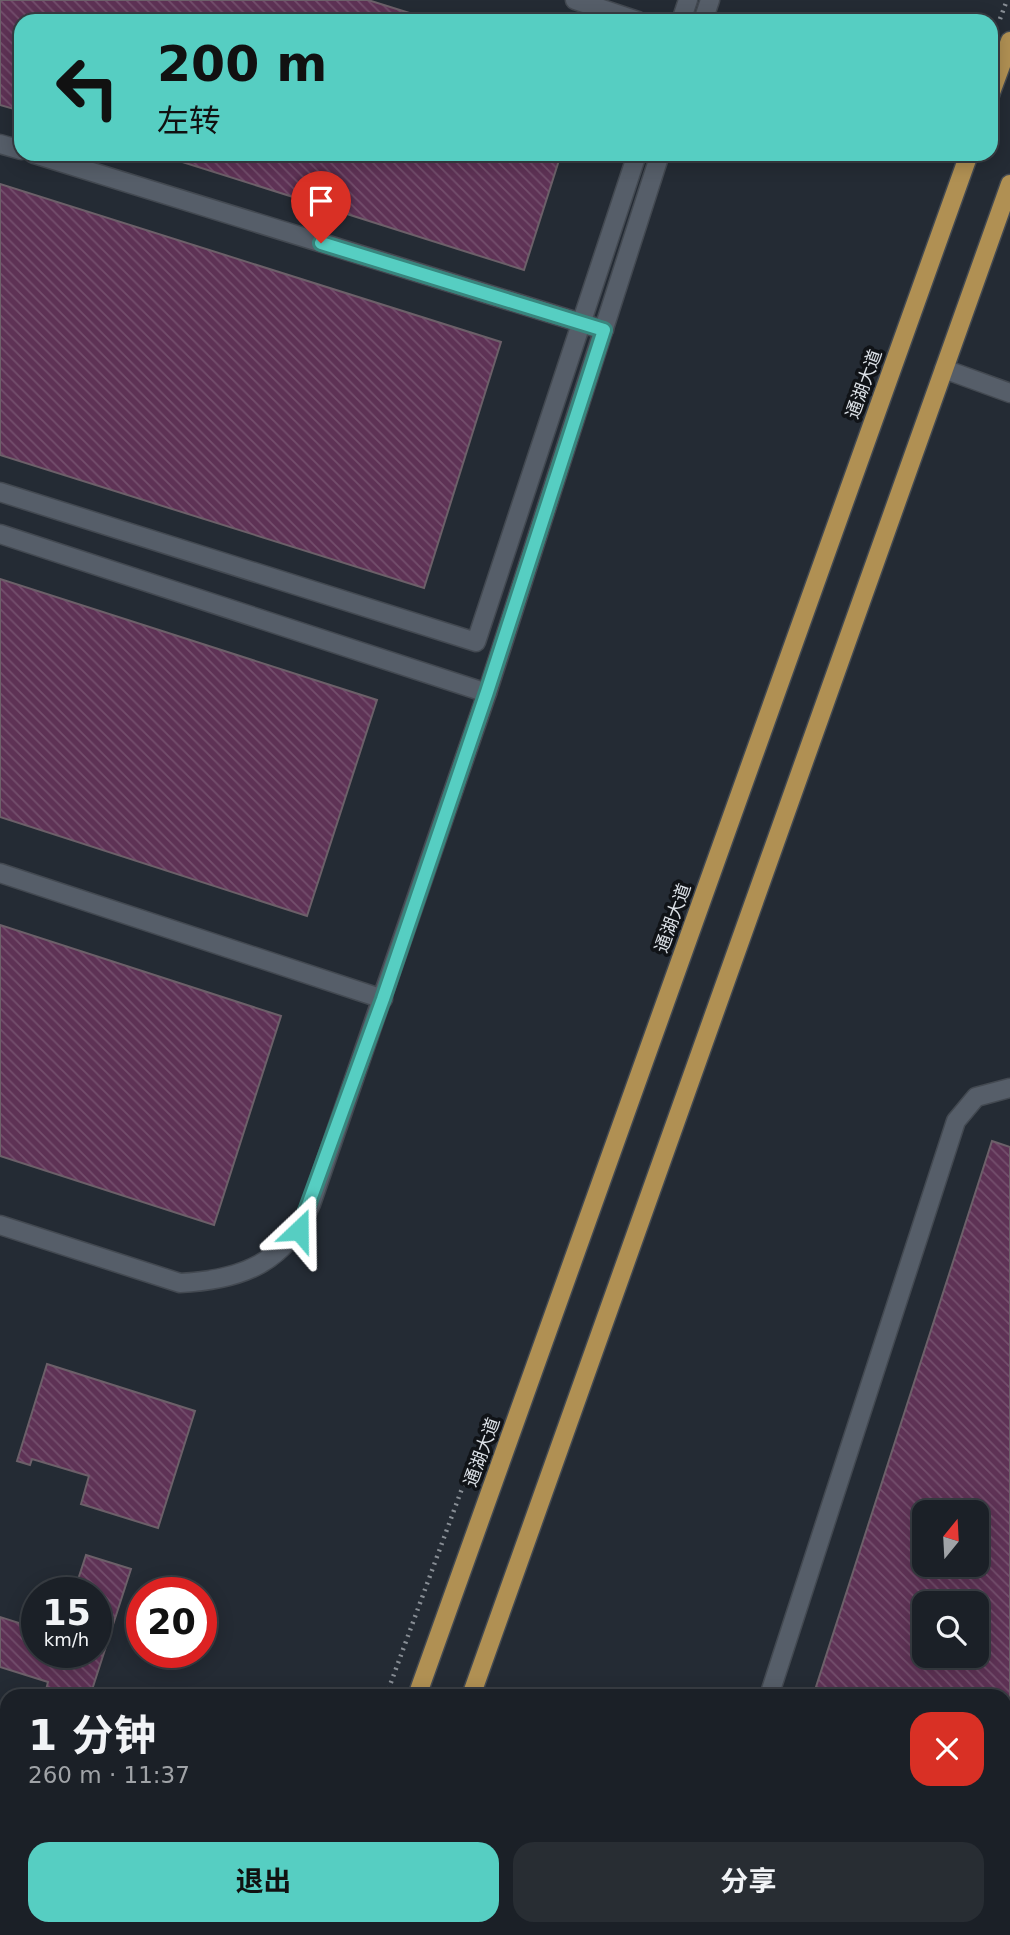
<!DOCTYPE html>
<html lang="zh">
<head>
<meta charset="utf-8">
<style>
	:root { --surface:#1b2027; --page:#282d33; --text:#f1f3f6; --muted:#a0a3a7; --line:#393e44; --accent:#56cec2 }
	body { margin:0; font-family:"DejaVu Sans","Noto Sans SC",sans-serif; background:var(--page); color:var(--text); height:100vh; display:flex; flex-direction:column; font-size:26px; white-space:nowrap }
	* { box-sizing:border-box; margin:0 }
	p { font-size:23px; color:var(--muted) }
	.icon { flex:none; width:38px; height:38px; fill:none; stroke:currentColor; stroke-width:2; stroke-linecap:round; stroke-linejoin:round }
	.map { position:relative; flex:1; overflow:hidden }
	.side { position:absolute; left:0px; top:1689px; width:1012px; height:247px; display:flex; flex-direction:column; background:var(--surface); border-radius:21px 21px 0 0; box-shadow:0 4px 18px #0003,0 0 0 2px var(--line) }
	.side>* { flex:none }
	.guide { position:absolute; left:14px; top:14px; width:984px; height:147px; border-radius:21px; box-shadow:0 4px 18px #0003,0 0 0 2px var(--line); background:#56cec2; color:#111; overflow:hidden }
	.needle { width:46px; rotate:18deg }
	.buttons { position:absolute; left:912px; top:1500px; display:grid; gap:14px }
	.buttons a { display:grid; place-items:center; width:77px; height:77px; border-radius:14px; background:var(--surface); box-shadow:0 4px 18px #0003,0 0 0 2px var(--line); font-size:35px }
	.speed { position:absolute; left:21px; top:1577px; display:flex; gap:14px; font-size:35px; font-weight:700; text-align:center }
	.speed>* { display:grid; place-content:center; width:91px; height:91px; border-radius:50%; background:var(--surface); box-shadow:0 4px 18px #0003,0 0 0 2px var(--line); line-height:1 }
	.speed small { font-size:18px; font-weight:400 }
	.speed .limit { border:10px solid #d22; background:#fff; color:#111 }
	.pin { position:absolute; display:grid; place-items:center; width:60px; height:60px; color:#fff; margin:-72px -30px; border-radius:50% 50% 50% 0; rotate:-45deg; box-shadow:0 0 7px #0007 }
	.pin .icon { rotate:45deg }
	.me { position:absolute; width:77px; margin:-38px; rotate:23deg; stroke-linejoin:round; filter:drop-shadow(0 0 5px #0008) }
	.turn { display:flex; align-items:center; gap:24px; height:147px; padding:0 28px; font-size:32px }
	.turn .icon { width:91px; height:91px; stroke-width:2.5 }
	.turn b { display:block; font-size:49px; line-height:60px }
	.round { display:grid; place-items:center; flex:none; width:74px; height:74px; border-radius:21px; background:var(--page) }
	.summary { display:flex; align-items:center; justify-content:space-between; height:119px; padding:0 28px }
	h1 { font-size:42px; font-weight:700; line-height:52px }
	.cta { display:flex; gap:14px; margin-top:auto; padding:14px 28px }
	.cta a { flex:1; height:80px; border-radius:21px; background:var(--accent); color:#111; font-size:28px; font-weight:700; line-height:80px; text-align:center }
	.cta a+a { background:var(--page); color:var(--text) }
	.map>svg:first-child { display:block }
</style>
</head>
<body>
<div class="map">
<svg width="1010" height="1935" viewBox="0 0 1010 1935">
	<defs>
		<pattern id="grass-tufts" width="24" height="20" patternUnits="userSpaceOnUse" patternTransform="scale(1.75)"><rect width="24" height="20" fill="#414724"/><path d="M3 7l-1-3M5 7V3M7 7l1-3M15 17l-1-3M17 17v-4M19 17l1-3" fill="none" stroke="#5c6144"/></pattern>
		<pattern id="building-back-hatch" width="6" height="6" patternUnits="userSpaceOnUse" patternTransform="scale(1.75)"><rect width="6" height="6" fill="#5e3255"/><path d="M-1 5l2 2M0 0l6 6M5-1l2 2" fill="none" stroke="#744f6d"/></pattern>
	</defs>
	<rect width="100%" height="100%" fill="#242b34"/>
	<polygon fill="url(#grass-tufts)" points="1005,1804 1010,1805 1010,1935 715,1935 717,1928 1004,1928"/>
	<polygon fill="#414724" points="0,1757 7,1760 7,1840 0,1838"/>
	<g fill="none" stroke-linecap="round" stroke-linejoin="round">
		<polyline stroke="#5a9aa0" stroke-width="10" points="0,1931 12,1935"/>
	</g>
	<g fill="url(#building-back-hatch)" stroke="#6c6069" stroke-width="2" fill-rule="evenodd">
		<polygon points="0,0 368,0 435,21 21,21 21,111 0,105"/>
		<polygon points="157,154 561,154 524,270"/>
		<polygon points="0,184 501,342 424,588 0,455"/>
		<polygon points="0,579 377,700 307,916 0,817"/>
		<polygon points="0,925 281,1016 214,1225 0,1156"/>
		<path d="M992 1141 1010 1147V1750L1004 1748V1696H841L816 1687ZM924 1512H976V1564H924ZM924 1603H976V1656H924Z"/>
		<polygon points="47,1364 195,1411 158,1528 81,1504 89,1476 32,1459 30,1465 17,1461"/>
		<polygon points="86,1555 131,1569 90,1696 64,1696 46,1690 48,1682 0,1667 0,1617 22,1624 37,1617 37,1652 96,1652 96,1592 74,1592"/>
	</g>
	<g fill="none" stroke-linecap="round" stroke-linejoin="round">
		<defs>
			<g id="minor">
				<polyline points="575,0 638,21"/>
				<polyline points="681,21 688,0"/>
				<polyline points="703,21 710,0"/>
				<polyline points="0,144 21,150"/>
				<polyline points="34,154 604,330"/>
				<polyline points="944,369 1010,393"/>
				<polyline points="0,492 476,642 637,154"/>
				<path d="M0 534 487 693 311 1204C285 1263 242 1280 180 1283L0 1225"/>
				<polyline points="487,693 660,154"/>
				<polyline points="0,873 383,999"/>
				<polyline points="769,1696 956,1121 976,1097 1010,1088"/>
				<polyline points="691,1935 694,1928"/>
			</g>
			<g id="major">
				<polyline points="990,95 1010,41"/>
				<polyline points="417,1696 969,154"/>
				<polyline points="471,1696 1010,184"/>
				<polyline points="324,1935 329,1928"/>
				<polyline points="386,1935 388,1928"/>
			</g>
		</defs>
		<use href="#minor" stroke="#434951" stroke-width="21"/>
		<use href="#major" stroke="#434951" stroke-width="21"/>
		<g stroke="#888e95" stroke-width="4.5" stroke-dasharray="2 5" stroke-linecap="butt">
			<polyline points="1000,19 1007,0"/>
			<polyline points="386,1696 464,1483"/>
			<polyline points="1004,1794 1010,1796"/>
			<polyline points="1004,1899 1010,1896"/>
			<polyline points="903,1928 905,1935"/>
			<polyline points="295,1935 299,1928"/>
			<polyline points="972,1935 974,1928"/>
		</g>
		<use href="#minor" stroke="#565e69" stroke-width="18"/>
		<use href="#major" stroke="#b09053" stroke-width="18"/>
	</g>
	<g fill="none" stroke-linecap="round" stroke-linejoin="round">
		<defs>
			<polyline id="route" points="299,1230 383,999 487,692 604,330 321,243"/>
		</defs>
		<use href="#route" stroke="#38867e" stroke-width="18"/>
		<use href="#route" stroke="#56cec2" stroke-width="12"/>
	</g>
	<g text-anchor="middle" stroke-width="7" stroke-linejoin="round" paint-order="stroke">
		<g font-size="18" fill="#dce1e7" stroke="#101317">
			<text transform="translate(864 384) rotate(-70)" y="6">通湖大道</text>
			<text transform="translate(673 918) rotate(-70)" y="6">通湖大道</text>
			<text transform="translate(482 1452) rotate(-70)" y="6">通湖大道</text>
		</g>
	</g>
</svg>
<div class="buttons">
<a><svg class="needle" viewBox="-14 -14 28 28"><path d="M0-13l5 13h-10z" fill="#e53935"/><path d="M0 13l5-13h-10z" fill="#a0a3a7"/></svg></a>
<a><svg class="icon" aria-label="search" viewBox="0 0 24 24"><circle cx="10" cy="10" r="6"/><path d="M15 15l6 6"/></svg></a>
</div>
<div class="speed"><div>15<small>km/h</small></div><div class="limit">20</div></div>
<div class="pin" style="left:321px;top:243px;background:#d93025"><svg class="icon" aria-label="arrive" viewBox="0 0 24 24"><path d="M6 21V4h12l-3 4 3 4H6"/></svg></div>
<svg class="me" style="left:299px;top:1230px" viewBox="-20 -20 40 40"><path d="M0-17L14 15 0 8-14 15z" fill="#56cec2" stroke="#fff" stroke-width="4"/></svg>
<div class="guide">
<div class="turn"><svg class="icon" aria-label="left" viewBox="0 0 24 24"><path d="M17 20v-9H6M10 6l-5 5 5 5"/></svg><div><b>200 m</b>左转</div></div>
</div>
<section class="side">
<div class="summary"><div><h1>1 分钟</h1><p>260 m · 11:37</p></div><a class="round" style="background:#d93025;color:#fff"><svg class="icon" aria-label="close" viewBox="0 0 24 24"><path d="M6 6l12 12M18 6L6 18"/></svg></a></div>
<div class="cta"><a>退出</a><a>分享</a></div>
</section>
</div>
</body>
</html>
